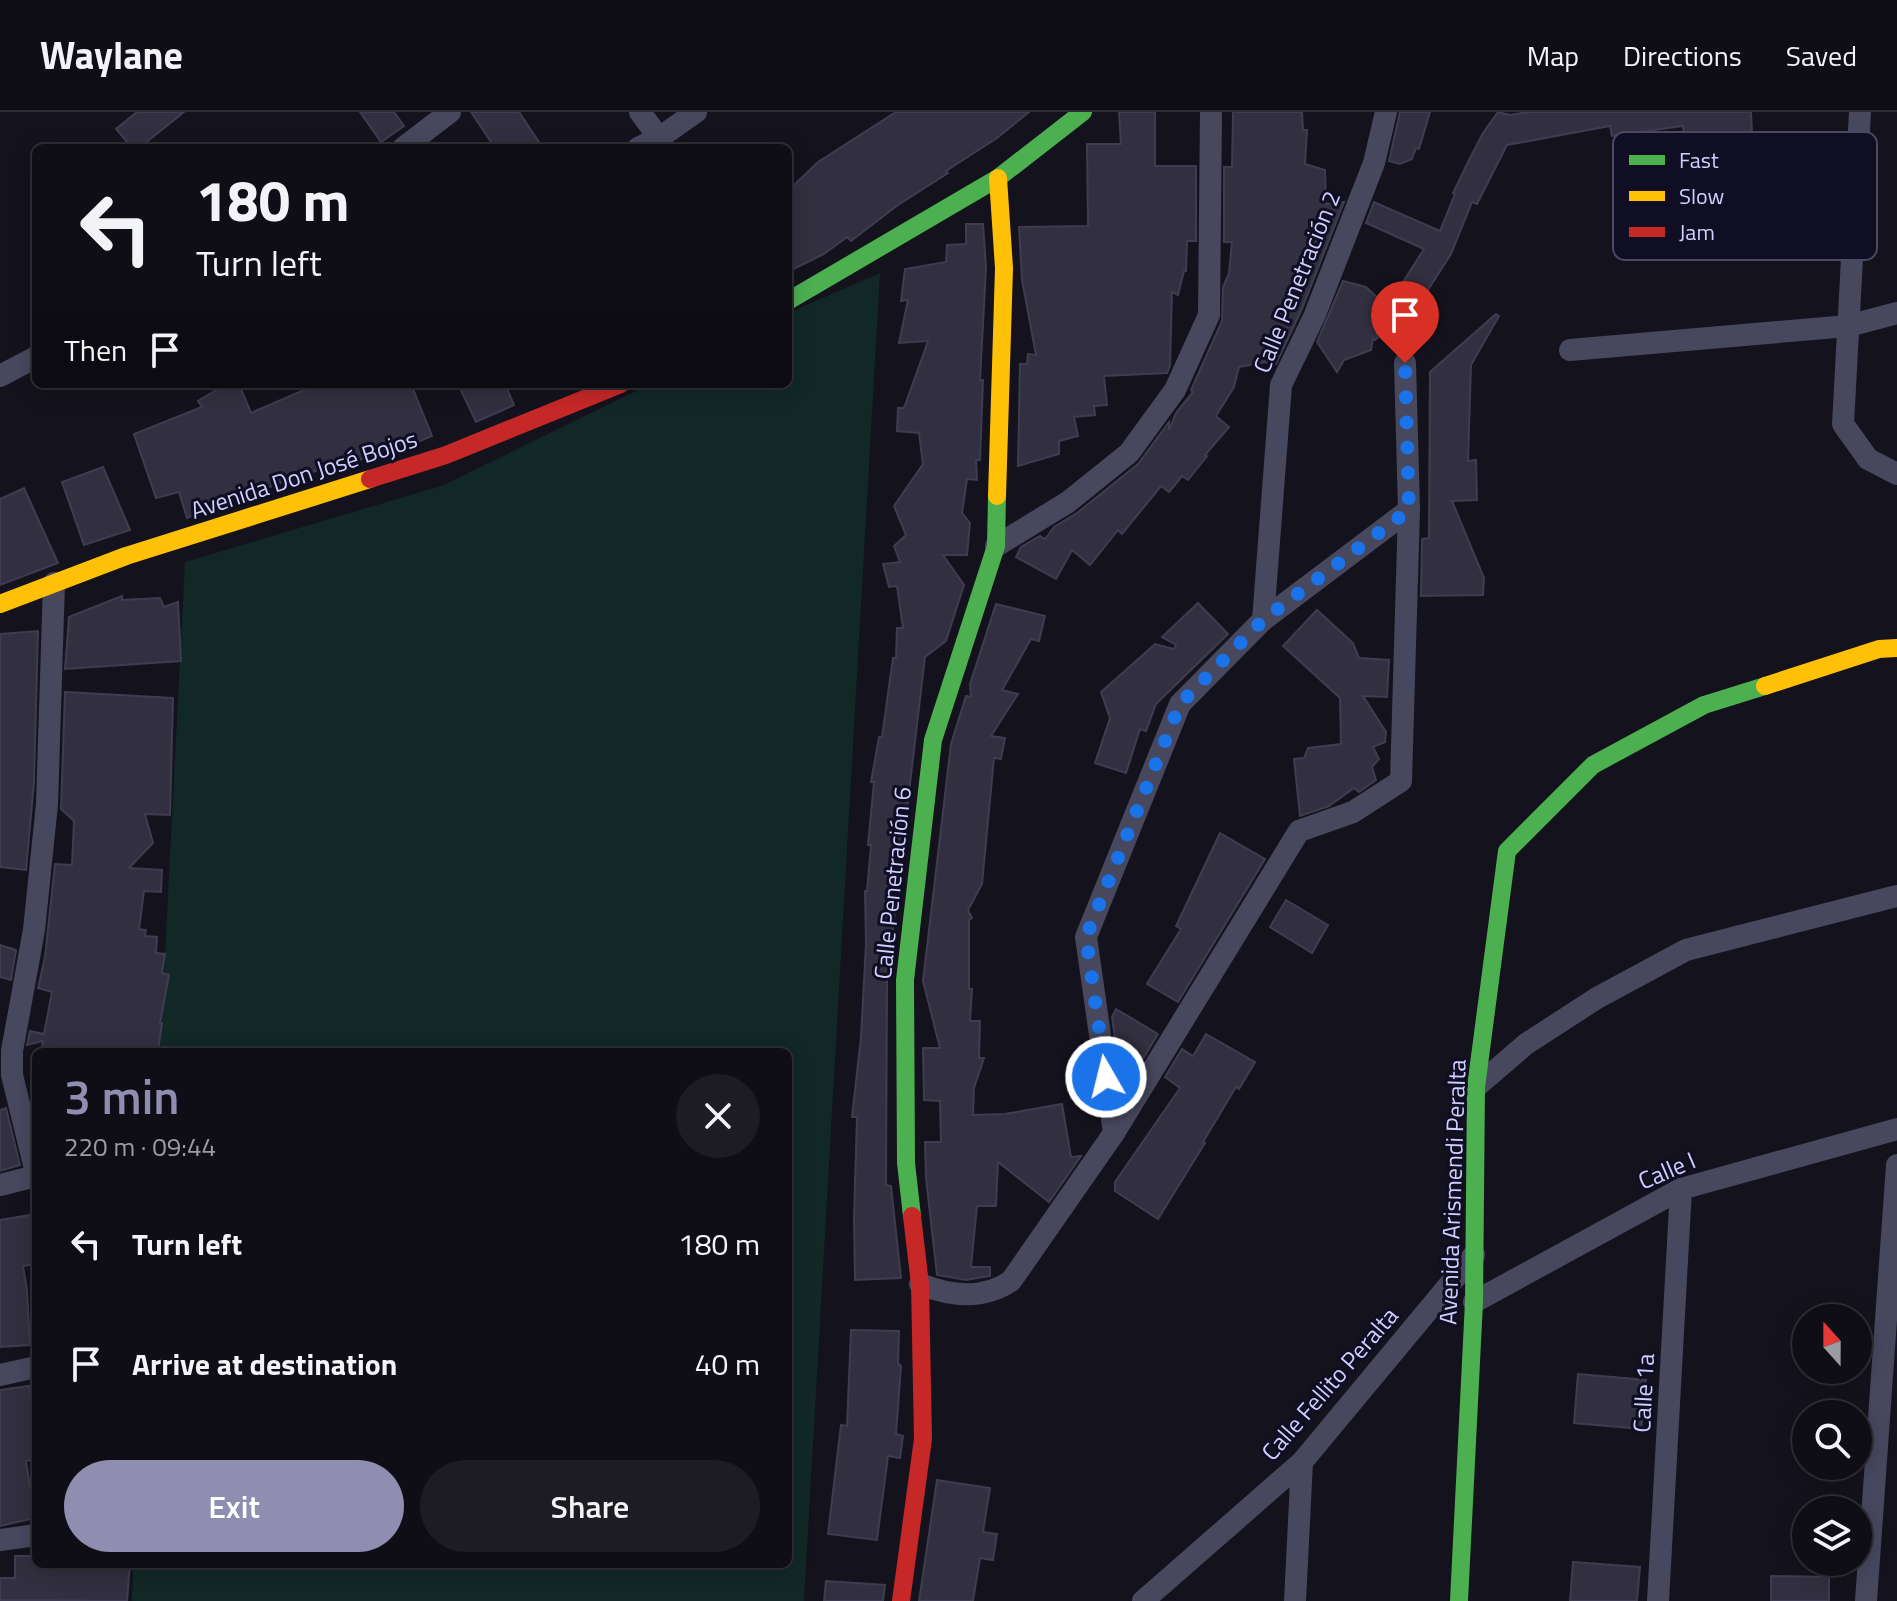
<!DOCTYPE html>
<html lang="en">
<head>
<meta charset="utf-8">
<style>
	:root { --surface:#0f0e16; --page:#1d1c23; --text:#f1f3f6; --muted:#9b9ca1; --line:#2f2e35; --accent:#8f8db0 }
	body { margin:0; font-family:"Titillium Web",sans-serif; background:var(--page); color:var(--text); height:100vh; display:flex; flex-direction:column; font-size:30px; white-space:nowrap }
	* { box-sizing:border-box; margin:0 }
	p { font-size:26px; color:var(--muted) }
	.icon { flex:none; width:44px; height:44px; fill:none; stroke:currentColor; stroke-width:2; stroke-linecap:round; stroke-linejoin:round }
	.map { position:relative; flex:1; overflow:hidden }
	.drawer { position:absolute; left:32px; top:936px; width:760px; height:520px; display:flex; flex-direction:column; background:var(--surface); border-radius:12px; box-shadow:0 4px 20px #0003,0 0 0 2px var(--line) }
	.drawer>* { flex:none }
	.banner { position:absolute; left:32px; top:32px; width:760px; height:244px; border-radius:12px; box-shadow:0 4px 20px #0003,0 0 0 2px var(--line); background:#0f0e16; color:var(--text); overflow:hidden }
	.needle { width:52px; rotate:339deg }
	.fabs { position:absolute; left:1792px; top:1192px; display:grid; gap:16px }
	.fabs a { display:grid; place-items:center; width:80px; height:80px; border-radius:50%; background:var(--surface); box-shadow:0 4px 20px #0003,0 0 0 2px var(--line); font-size:40px }
	.pin { position:absolute; display:grid; place-items:center; width:68px; height:68px; color:#fff; margin:-82px -34px; border-radius:50% 50% 50% 0; rotate:-45deg; box-shadow:0 0 8px #0007 }
	.pin .icon { rotate:45deg }
	.me { position:absolute; width:88px; margin:-44px; rotate:352deg; stroke-linejoin:round; filter:drop-shadow(0 0 6px #0008) }
	.turn { display:flex; align-items:center; gap:28px; height:168px; padding:0 32px; font-size:36px }
	.turn .icon { width:104px; height:104px; stroke-width:2.5 }
	.turn b { display:block; font-size:56px; line-height:68px }
	.then { display:flex; align-items:center; height:76px; padding:0 32px; background:#0003; gap:16px; font-size:30px }
	.round { display:grid; place-items:center; flex:none; width:84px; height:84px; border-radius:42px; background:var(--page) }
	.headline { display:flex; align-items:center; justify-content:space-between; height:136px; padding:0 32px }
	h1 { font-size:48px; font-weight:600; line-height:60px; color:var(--accent) }
	.primary-button { display:flex; gap:16px; margin-top:auto; padding:16px 32px }
	.primary-button a { flex:1; height:92px; border-radius:48px; background:var(--accent); color:#fff; font-size:32px; font-weight:600; line-height:92px; text-align:center }
	.primary-button a+a { background:var(--page); color:var(--text) }
	ul { padding:0; list-style:none }
	li { display:flex; align-items:center; gap:24px; height:120px; padding:0 32px }
	li div { flex:1 }
	li b { display:block; font-size:30px }
	li em { font-style:normal }
	header { display:flex; align-items:center; gap:48px; box-sizing:border-box; height:112px; padding:0 40px; background:var(--surface); border-bottom:2px solid var(--line) }
	header strong { font-size:38px }
	nav { display:flex; gap:44px; margin-inline-start:auto; font-size:28px }
	.map>svg:first-child { display:block }
</style>
</head>
<body>
<header>
<strong>Waylane</strong>
<nav><a>Map</a><a>Directions</a><a>Saved</a></nav>
</header>
<div class="map">
<svg width="1897" height="1489" viewBox="0 0 1897 1489">
	<rect width="100%" height="100%" fill="#14121d"/>
	<polygon fill="#112827" points="880,161 804,1489 132,1489 133,1452 788,1452 788,940 160,940 185,450 444,373 650,272 788,272 788,201"/>
	<g fill="#323040" stroke="#3f3c51" stroke-width="2">
		<polygon points="137,0 184,0 139,36 132,36 116,17"/>
		<polygon points="360,0 394,0 404,14 381,30"/>
		<polygon points="471,0 519,0 543,36 495,36"/>
		<polygon points="896,0 1029,0 997,26 946,59 948,61 898,93 851,129 847,125 824,142 788,160 788,79 818,50"/>
		<polygon points="1119,0 1155,0 1155,54 1196,54 1196,129 1187,129 1186,159 1184,159 1178,183 1172,180 1170,254 1167,261 1104,264 1107,293 1094,294 1095,303 1074,305 1078,324 1059,329 1059,342 1018,354 1020,252 1027,252 1028,242 1036,243 1022,168 1019,115 1088,114 1087,32 1121,32"/>
		<polygon points="1233,0 1302,0 1303,18 1307,18 1305,52 1325,58 1326,92 1344,90 1301,199 1276,252 1265,250 1239,255 1234,275 1216,304 1229,315 1205,343 1207,344 1188,368 1182,364 1169,380 1161,374 1122,422 1118,418 1090,453 1072,438 1056,467 1016,445 1021,435 1040,424 1045,427 1054,415 1077,401 1138,352 1169,310 1169,318 1176,301 1193,280 1191,278 1222,209 1223,175 1229,161 1232,130 1224,130 1224,55 1232,55"/>
		<polygon points="1400,0 1430,0 1419,37 1416,36 1412,47 1400,52 1389,49"/>
		<polygon points="1498,0 1510,3 1529,0 1751,0 1752,22 1719,24 1719,20 1684,21 1683,14 1612,24 1610,14 1507,33 1477,92 1472,90 1451,142 1424,184 1398,206 1420,227 1387,217 1375,228 1373,226 1371,238 1344,248 1337,260 1317,230 1343,169 1366,175 1387,195 1424,137 1366,111 1374,90 1440,119 1455,82 1453,81 1469,48 1483,21"/>
		<polygon points="966,112 983,112 986,156 980,268 983,268 980,348 976,348 977,368 967,367 962,401 970,411 967,443 943,443 964,473 946,529 925,545 887,866 886,1073 891,1074 901,1166 855,1168 854,1106 857,1005 852,1005 861,925 866,832 865,779 867,779 871,733 868,733 874,670 871,670 879,625 882,625 893,546 896,546 897,516 903,516 897,474 889,475 883,452 900,450 894,434 906,423 894,394 923,352 919,321 897,319 898,296 904,296 928,229 899,231 908,188 901,189 905,157 946,150 947,133 966,132"/>
		<polygon points="1496,202 1499,204 1471,253 1468,349 1476,348 1477,388 1452,389 1484,466 1483,483 1421,484 1422,427 1429,426 1430,260"/>
		<polygon points="226,272 239,272 251,301 318,272 411,272 432,324 394,340 392,335 357,349 353,341 292,370 291,367 187,406 179,380 156,386 134,322 202,295 198,289"/>
		<polygon points="458,272 505,272 514,293 476,310"/>
		<polygon points="103,355 130,418 84,433 62,370"/>
		<polygon points="24,376 58,451 0,473 0,387"/>
		<polygon points="122,484 122,488 160,486 164,495 178,490 181,549 65,557 69,505"/>
		<polygon points="1198,491 1228,522 1156,592 1146,619 1140,617 1126,661 1095,651 1110,606 1101,580 1155,532 1174,537 1176,533 1162,525"/>
		<polygon points="996,492 1045,504 1039,529 1031,527 1002,578 1018,582 991,624 1005,626 1001,647 994,646 982,772 968,798 972,806 969,808 969,877 972,877 970,909 980,909 979,946 984,946 974,976 973,1003 1005,1002 1062,992 1071,1045 1081,1044 1049,1090 998,1050 996,1094 977,1094 971,1155 990,1155 990,1164 966,1168 937,1163 926,1066 925,1030 941,1030 940,989 924,988 923,936 940,936 923,869 951,632 966,584 971,585 970,572"/>
		<polygon points="1317,498 1353,531 1359,546 1389,548 1387,585 1363,584 1386,620 1385,630 1373,635 1379,647 1372,655 1376,668 1359,680 1354,676 1329,694 1300,704 1294,647 1304,646 1308,636 1341,632 1340,586 1283,534"/>
		<polygon points="38,519 34,670 26,758 0,755 0,522"/>
		<polygon points="65,580 173,586 170,703 145,702 153,731 129,756 162,758 161,780 144,779 139,817 146,818 145,824 157,825 156,841 165,842 162,861 169,863 160,911 162,911 158,940 41,940 43,929 27,933 30,919 44,922 52,880 38,876 45,845 55,752 72,753 74,709 61,697"/>
		<polygon points="1220,721 1265,747 1178,890 1147,872 1181,817 1176,814"/>
		<polygon points="1286,788 1328,813 1312,841 1270,815"/>
		<polygon points="0,833 16,838 11,868 0,865"/>
		<polygon points="1116,897 1158,922 1127,973 1121,970 1112,905"/>
		<polygon points="1206,922 1255,950 1239,977 1236,975 1203,1030 1205,1031 1158,1107 1115,1079 1115,1070 1180,976 1165,965 1182,937 1193,944"/>
		<polygon points="6,996 20,1053 0,1059 0,998"/>
		<polygon points="36,1102 36,1152 23,1154 27,1178 30,1233 0,1235 0,1108"/>
		<polygon points="851,1218 899,1219 898,1251 901,1254 896,1322 903,1324 900,1346 888,1344 877,1428 828,1422 841,1313 847,1314"/>
		<polygon points="1578,1262 1646,1268 1641,1317 1574,1311"/>
		<polygon points="29,1274 36,1321 36,1347 26,1349 35,1406 0,1414 0,1278"/>
		<polygon points="937,1368 990,1376 983,1420 997,1422 993,1448 980,1446 973,1489 919,1489"/>
		<polygon points="15,1444 36,1444 36,1452 130,1452 127,1489 0,1488 0,1466 15,1466"/>
		<polygon points="1573,1450 1640,1455 1637,1489 1570,1489"/>
		<polygon points="1771,1464 1829,1465 1829,1489 1771,1489"/>
		<polygon points="826,1469 885,1473 883,1489 824,1489"/>
	</g>
	<g fill="none" stroke-linecap="round" stroke-linejoin="round">
		<g stroke="#47485e" stroke-width="22">
			<polyline points="640,0 659,26 661,36"/>
			<polyline points="1860,0 1843,312 1868,347 1897,362"/>
			<polyline points="403,36 450,0"/>
			<polyline points="638,36 659,26 696,0"/>
			<polyline points="1570,238 1848,214 1897,201"/>
			<polyline points="0,264 36,245"/>
			<polyline points="996,434 1068,390 1129,341 1175,278 1209,203 1211,0"/>
			<polyline points="1263,508 1281,273 1314,205 1374,51 1386,0"/>
			<polyline points="1476,975 1526,932 1597,886 1686,838 1897,784"/>
			<polyline points="1114,1021 1086,825 1180,592 1263,508 1409,398"/>
			<polyline points="36,1061 12,963 12,939 34,818 47,692 54,471"/>
			<polyline points="0,1073 36,1064"/>
			<path d="M920 1172C950 1184 983 1188 1011 1169L1114 1021 1299 719 1353 700 1401 669 1409 398 1405 251"/>
			<polyline points="1474,1190 1681,1077 1897,1017"/>
			<polyline points="0,1263 36,1255"/>
			<polyline points="0,1428 36,1423"/>
			<polyline points="1143,1489 1302,1350 1474,1143"/>
			<polyline points="1295,1489 1302,1350"/>
			<polyline points="1658,1489 1681,1077"/>
			<polyline points="1866,1489 1897,1053"/>
		</g>
		<g stroke="#4caf50" stroke-width="18">
			<polyline points="788,189 998,66 1083,0"/>
			<polyline points="912,1104 906,1051 905,868 933,628 996,434 997,384"/>
			<polyline points="1459,1489 1474,1190 1476,975 1507,739 1593,653 1704,593 1765,574"/>
		</g>
		<g stroke="#ffc107" stroke-width="18">
			<polyline points="997,384 1004,156 998,66"/>
			<polyline points="0,492 126,444 370,367"/>
			<polyline points="1765,574 1879,537 1897,536"/>
		</g>
		<g stroke="#c62828" stroke-width="18">
			<polyline points="370,367 446,343 621,272"/>
			<polyline points="901,1489 923,1327 920,1172 912,1104"/>
		</g>
	</g>
	<g fill="none" stroke-linecap="round" stroke-linejoin="round">
		<polyline stroke="#1a73e8" stroke-width="14" stroke-dasharray="0 25.2" points="1106,965 1086,825 1180,592 1263,508 1409,398 1405,251"/>
	</g>
	<g text-anchor="middle" stroke-width="6" stroke-linejoin="round" paint-order="stroke">
		<g font-size="24" fill="#d1cfff" stroke="#100e22">
			<text transform="translate(1297 170) rotate(-68)" y="8">Calle Penetración 2</text>
			<text transform="translate(304 363) rotate(-18)" y="8">Avenida Don José Bojos</text>
			<text transform="translate(893 771) rotate(-84)" y="8">Calle Penetración 6</text>
			<text transform="translate(1667 1059) rotate(-23)" y="8">Calle I</text>
			<text transform="translate(1453 1080) rotate(-88)" y="8">Avenida Arismendi Peralta</text>
			<text transform="translate(1330 1272) rotate(-49)" y="8">Calle Fellito Peralta</text>
			<text transform="translate(1644 1281) rotate(-87)" y="8">Calle 1a</text>
		</g>
	</g>
	<rect x="1613" y="20" width="264" height="128" rx="12" fill="#100e22" stroke="#4a4864" stroke-width="2"/>
	<rect x="1629" y="43" width="36" height="10" fill="#4caf50"/>
	<rect x="1629" y="79" width="36" height="10" fill="#ffc107"/>
	<rect x="1629" y="115" width="36" height="10" fill="#c62828"/>
	<g font-size="22" fill="#d1cfff">
		<text x="1679" y="56">Fast</text>
		<text x="1679" y="92">Slow</text>
		<text x="1679" y="128">Jam</text>
	</g>
</svg>
<div class="fabs">
<a><svg class="needle" viewBox="-14 -14 28 28"><path d="M0-13l5 13h-10z" fill="#e53935"/><path d="M0 13l5-13h-10z" fill="#9b9ca1"/></svg></a>
<a><svg class="icon" aria-label="search" viewBox="0 0 24 24"><circle cx="10" cy="10" r="6"/><path d="M15 15l6 6"/></svg></a>
<a><svg class="icon" aria-label="layers" viewBox="0 0 24 24"><path d="M12 4l9 5-9 5-9-5zM3 14l9 5 9-5"/></svg></a>
</div>
<div class="pin" style="left:1405px;top:251px;background:#d93025"><svg class="icon" aria-label="arrive" viewBox="0 0 24 24"><path d="M6 21V4h12l-3 4 3 4H6"/></svg></div>
<svg class="me" style="left:1106px;top:965px" viewBox="-20 -20 40 40"><circle r="17" fill="#1a73e8" stroke="#fff" stroke-width="3"/><path d="M0-11L8 9 0 5-8 9z" fill="#fff"/></svg>
<div class="banner">
<div class="turn"><svg class="icon" aria-label="left" viewBox="0 0 24 24"><path d="M17 20v-9H6M10 6l-5 5 5 5"/></svg><div><b>180 m</b>Turn left</div></div>
<div class="then">Then<svg class="icon" aria-label="arrive" viewBox="0 0 24 24"><path d="M6 21V4h12l-3 4 3 4H6"/></svg></div>
</div>
<section class="drawer">
<div class="headline"><div><h1>3 min</h1><p>220 m · 09:44</p></div><a class="round"><svg class="icon" aria-label="close" viewBox="0 0 24 24"><path d="M6 6l12 12M18 6L6 18"/></svg></a></div>
<ul>
<li><svg class="icon" aria-label="left" viewBox="0 0 24 24"><path d="M17 20v-9H6M10 6l-5 5 5 5"/></svg><div><b>Turn left</b></div><em>180 m</em></li>
<li><svg class="icon" aria-label="arrive" viewBox="0 0 24 24"><path d="M6 21V4h12l-3 4 3 4H6"/></svg><div><b>Arrive at destination</b></div><em>40 m</em></li>
</ul>
<div class="primary-button"><a>Exit</a><a>Share</a></div>
</section>
</div>
</body>
</html>
